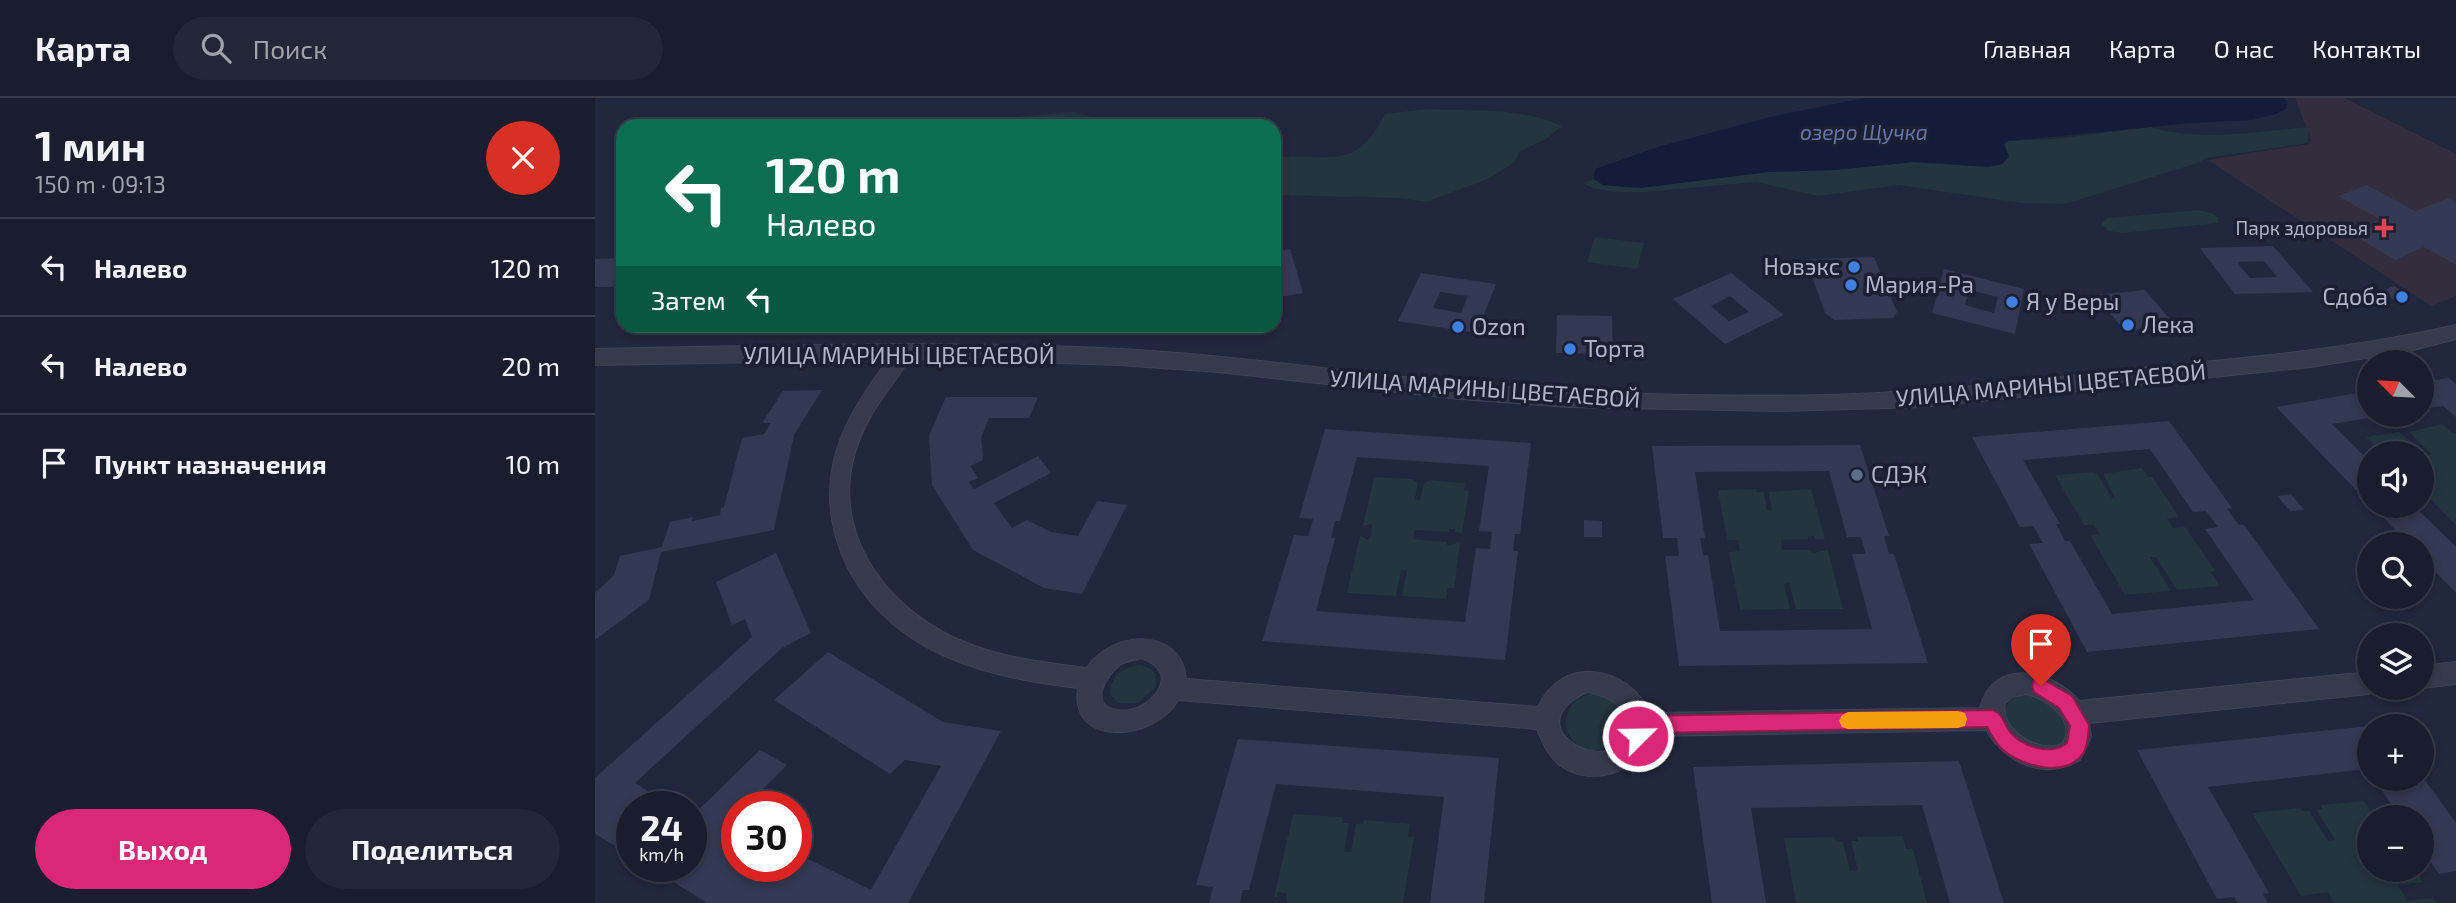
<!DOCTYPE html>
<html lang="ru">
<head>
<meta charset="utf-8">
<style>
	:root { --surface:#191d2e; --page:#222636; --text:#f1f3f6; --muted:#9fa2aa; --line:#373b4a; --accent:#db2777 }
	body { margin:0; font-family:"Exo 2",sans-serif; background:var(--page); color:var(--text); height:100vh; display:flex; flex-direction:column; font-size:26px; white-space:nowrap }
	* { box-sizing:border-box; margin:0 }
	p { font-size:23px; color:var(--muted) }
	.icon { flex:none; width:38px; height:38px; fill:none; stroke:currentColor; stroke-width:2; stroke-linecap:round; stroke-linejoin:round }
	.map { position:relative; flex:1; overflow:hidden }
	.drawer { display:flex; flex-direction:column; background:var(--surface); width:595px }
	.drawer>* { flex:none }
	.guide { position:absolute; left:21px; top:21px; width:665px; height:214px; border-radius:21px; box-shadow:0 4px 10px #0003,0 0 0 2px var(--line); background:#0b6e4f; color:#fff; overflow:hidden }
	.needle { width:46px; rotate:294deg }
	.fabs { position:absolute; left:1762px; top:252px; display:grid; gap:14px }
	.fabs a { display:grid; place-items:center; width:77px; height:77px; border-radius:50%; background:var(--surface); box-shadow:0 4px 10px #0003,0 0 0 2px var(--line); font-size:35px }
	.speed { position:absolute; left:21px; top:693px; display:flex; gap:14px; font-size:35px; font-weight:700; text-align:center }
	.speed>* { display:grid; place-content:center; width:91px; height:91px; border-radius:50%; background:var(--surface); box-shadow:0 4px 10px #0003,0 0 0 2px var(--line); line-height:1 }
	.speed small { font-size:18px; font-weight:400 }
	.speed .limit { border:10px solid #d22; background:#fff; color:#111 }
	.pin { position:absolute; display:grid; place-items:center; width:60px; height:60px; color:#fff; margin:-72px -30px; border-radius:50% 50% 50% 0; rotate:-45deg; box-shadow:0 0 7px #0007 }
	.pin .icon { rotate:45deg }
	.me { position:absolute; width:77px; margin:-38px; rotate:67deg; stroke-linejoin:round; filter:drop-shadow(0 0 5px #0008) }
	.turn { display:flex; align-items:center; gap:24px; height:147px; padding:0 35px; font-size:32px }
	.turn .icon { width:91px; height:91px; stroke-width:2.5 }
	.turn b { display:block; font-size:49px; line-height:60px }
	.then { display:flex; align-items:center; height:66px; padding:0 35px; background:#0003; gap:14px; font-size:26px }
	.round { display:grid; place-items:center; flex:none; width:74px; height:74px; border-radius:37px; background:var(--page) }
	.summary { display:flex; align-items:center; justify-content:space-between; height:119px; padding:0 35px }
	h1 { font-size:42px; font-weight:700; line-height:52px }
	.button { display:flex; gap:14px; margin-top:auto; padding:14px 35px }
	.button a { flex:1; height:80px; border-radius:42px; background:var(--accent); color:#fff; font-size:28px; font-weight:700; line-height:80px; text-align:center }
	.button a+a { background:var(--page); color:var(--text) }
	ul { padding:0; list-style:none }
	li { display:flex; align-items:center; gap:21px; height:98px; padding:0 35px; border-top:2px solid var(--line) }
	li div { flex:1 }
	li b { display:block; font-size:26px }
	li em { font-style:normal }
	header { display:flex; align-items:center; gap:42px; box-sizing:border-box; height:98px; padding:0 35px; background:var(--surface); border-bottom:2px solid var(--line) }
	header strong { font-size:33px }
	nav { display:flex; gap:38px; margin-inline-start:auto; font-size:24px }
	.search { width:490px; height:63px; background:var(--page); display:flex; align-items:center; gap:18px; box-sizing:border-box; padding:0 24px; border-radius:38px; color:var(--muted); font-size:26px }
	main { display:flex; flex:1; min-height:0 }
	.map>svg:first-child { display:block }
</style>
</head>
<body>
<header>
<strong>Карта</strong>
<div class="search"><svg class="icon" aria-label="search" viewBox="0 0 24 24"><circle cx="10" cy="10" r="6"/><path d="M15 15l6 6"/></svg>Поиск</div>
<nav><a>Главная</a><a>Карта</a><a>О нас</a><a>Контакты</a></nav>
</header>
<main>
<section class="drawer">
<div class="summary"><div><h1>1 мин</h1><p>150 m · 09:13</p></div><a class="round" style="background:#d93025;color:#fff"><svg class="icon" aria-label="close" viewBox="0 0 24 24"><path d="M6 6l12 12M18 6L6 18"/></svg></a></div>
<ul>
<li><svg class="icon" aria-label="left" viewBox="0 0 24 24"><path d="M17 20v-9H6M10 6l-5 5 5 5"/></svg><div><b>Налево</b></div><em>120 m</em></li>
<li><svg class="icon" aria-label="left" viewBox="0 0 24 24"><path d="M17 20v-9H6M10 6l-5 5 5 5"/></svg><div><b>Налево</b></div><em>20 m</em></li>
<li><svg class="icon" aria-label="arrive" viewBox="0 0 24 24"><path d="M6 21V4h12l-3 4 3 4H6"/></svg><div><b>Пункт назначения</b></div><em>10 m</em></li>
</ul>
<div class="button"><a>Выход</a><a>Поделиться</a></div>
</section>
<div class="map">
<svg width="1861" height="805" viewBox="0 0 1861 805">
	<rect width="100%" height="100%" fill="#21273d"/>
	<polygon fill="#332d3d" points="1700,0 1750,0 1861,56 1861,198 1836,208 1613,62 1714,46 1716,42"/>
	<g fill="#23353e">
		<path d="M832 11C876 13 926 9 967 28L951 41 925 53 920 64 891 82 831 104 805 100 679 97V59C735 55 760 75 790 16Z"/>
		<polygon points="477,14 508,22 514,28 324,28"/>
		<path d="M1555 29C1606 44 1661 34 1713 29V45L1611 60 1603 65 1470 106 1427 105 1304 87 1223 98 1161 84 1050 94H1021L998 90 987 85 999 81 1008 87 1045 90 1174 74 1239 72 1319 64 1349 65 1409 51 1408 46 1413 43 1459 41Z"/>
		<polygon points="1603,112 1617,115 1623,120 1623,125 1527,135 1514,133 1506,126 1511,120"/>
		<polygon points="1000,139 1049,145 1042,171 992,164"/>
		<polygon points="1847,326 1856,334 1861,335 1861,427 1828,394 1836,393 1827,384 1827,355 1788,355 1771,339 1804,334 1833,357 1836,356 1814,334"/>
		<polygon points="1547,370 1553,379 1557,379 1584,419 1572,421 1578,430 1590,429 1620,473 1616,474 1625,488 1582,492 1561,459 1555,459 1576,493 1530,497 1495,437 1505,436 1499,427 1489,427 1460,377 1497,374 1502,376 1517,400 1520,400 1508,376"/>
		<polygon points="779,379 818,381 818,384 823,384 820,401 825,402 829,385 835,382 870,385 869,392 874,393 867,435 860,434 860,431 854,431 854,434 820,432 818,441 852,444 852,447 865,445 859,490 853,490 851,501 807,498 812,473 806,472 801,498 752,495 765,438 773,442 776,438 777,426 768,428"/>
		<polygon points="1161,391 1162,394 1169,394 1172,412 1177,412 1173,394 1216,391 1230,441 1220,441 1219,438 1213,439 1214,441 1186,442 1187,452 1216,452 1217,455 1233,452 1248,511 1201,511 1194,485 1189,486 1195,511 1145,512 1134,454 1145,453 1143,442 1132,442 1123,392"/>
		<path d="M544 567C558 569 564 576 560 590L543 605H523L515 596C515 578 528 569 544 567Z"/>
		<circle cx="999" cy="624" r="28"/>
		<path d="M1435 596 1455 602 1473 624C1473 629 1473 637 1471 641 1455 679 1370 602 1435 596Z"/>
		<polygon points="1769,703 1778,717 1783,716 1785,719 1774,719 1774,772 1820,772 1828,784 1803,787 1812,803 1838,800 1842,805 1739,805 1733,794 1706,798 1657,715 1705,710 1707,713 1714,713 1733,743 1740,742 1721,712 1727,711 1726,707"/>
		<polygon points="698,716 748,719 747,725 754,725 749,754 756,754 761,726 768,726 769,722 815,726 813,739 819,739 808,805 692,805 691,795 683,794 682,799 679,799"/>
		<polygon points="1308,738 1311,751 1318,751 1332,805 1201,805 1189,740 1240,739 1241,744 1248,744 1255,773 1263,772 1256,743 1263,743 1262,739"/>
	</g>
	<polygon fill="#141b3b" points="1270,0 1689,0 1693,5 1690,11 1681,16 1657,22 1596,25 1413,43 1409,46 1414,59 1407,66 1393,69 1319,64 1239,72 1174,74 1045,90 1008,87 999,81 1000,71 1066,48 1179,18"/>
	<g fill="#333953" fill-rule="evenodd">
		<polygon points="1772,87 1820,113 1854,100 1861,103 1861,167 1829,149 1800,162 1758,137 1790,124 1743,98"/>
		<path d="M1678 148 1718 194 1640 196 1605 150ZM1669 163 1682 179 1655 180 1642 164Z"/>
		<polygon points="695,151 708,195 679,200 679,154"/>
		<polygon points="1279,159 1302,214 1298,220 1239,222 1230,215 1211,161"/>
		<polygon points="28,160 28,189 0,189 0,161"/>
		<path d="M1349 171 1429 191 1420 236 1337 215ZM1374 192 1403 199 1399 215 1370 207Z"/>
		<path d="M826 175 901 186 882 235 803 223ZM845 194 873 198 866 215 838 210Z"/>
		<path d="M1136 175 1189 217 1130 246 1078 201ZM1135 198 1154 214 1134 223 1116 208Z"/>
		<polygon points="1799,188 1816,198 1803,204 1786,193"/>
		<polygon points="1550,192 1580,227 1530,233 1500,197"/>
		<polygon points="962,217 1017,218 1018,256 961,255"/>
		<polygon points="1854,280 1861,286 1861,319 1848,308 1827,311 1827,284"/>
		<polygon points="227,292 199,337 179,432 66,454 54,502 0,542 0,495 19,477 25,458 67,449 75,424 98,419 97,423 125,417 126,410 129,409 147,340 169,336 176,325 167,325 188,293"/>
		<polygon points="1774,293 1774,317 1786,318 1737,326 1774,363 1774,389 1761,392 1681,309"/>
		<polygon points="351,299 443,299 434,320 394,320 386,340 388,362 375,368 383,380 374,384 379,391 443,358 456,375 399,405 417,430 432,422 456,434 483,438 502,403 532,407 487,496 449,490 378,452 337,387 334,337"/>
		<path d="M1574 323 1637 410 1632 411 1644 427H1649L1724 531 1492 554 1434 446 1448 445 1438 428 1425 429 1377 339ZM1555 351 1598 414 1611 413 1623 429 1610 431 1659 502 1517 516 1475 443H1470L1461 426H1465L1428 362Z"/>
		<path d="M730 331 936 345 925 436H920L918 453H923L910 562 667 543 699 437 713 438 718 421 704 420ZM762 359 894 368 884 433 897 434 895 451 881 450 870 524 721 513 740 440H736L740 423H745Z"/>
		<path d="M1265 347 1294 438H1289L1294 456H1299L1333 565 1084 568 1070 458H1084L1082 440H1068L1057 348ZM1234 373 1252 439H1266L1271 456H1257L1277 531 1125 533 1113 457H1108L1105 440H1110L1100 374Z"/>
		<polygon points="1696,396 1709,412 1695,413 1682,398"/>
		<polygon points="1777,408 1819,408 1861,449 1861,495 1827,460 1827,446 1814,446"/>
		<polygon points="989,422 1007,423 1007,439 989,439"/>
		<polygon points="181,455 216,535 187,550 40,685 79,709 37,709 37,758 0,736 0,680 157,539 150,521 137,527 121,484"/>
		<polygon points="233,554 348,624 406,633 313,805 112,805 53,768 96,768 96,719 165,652 192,667 150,709 142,709 142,717 124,735 142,746 142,768 201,768 201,755 276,792 346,668 310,662 295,676 179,602"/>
		<polygon points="1774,628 1774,675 1772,671 1613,689 1674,795 1668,796 1673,805 1643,805 1639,799 1622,801 1542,652"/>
		<polygon points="643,641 904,660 889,805 835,805 849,699 681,686 654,792 648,792 645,805 614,805 618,789 601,787"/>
		<polygon points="1364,663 1409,805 1355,805 1327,707 1156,710 1171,805 1117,805 1098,669"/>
		<polygon points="1827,678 1861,725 1861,773 1844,776 1827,751 1827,719 1805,719 1779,681 1827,681"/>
	</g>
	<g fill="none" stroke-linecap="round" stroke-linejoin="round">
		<defs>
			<g id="minor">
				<path d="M311 247 318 249 320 253C297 290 271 314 259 358 236 444 300 519 377 547 414 561 454 565 492 570 517 532 586 528 591 581L943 609C967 556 1033 567 1055 615L1385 610C1398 559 1457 571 1484 603L1774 574V590H1784L1774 596 1494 625 1496 639 1485 662C1449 683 1411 665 1391 632L1055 638C1042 675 998 690 966 668 953 659 948 645 942 631L583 602C560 643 474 651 483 590 431 584 377 574 330 548 298 530 270 503 253 470 211 384 248 316 304 249ZM546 560C592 575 551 619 521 612 494 607 510 578 525 567 531 563 539 562 546 560ZM992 594C1009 597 1022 603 1032 618 1039 693 909 633 992 594ZM1431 596C1451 600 1483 622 1467 646 1444 656 1404 632 1410 605L1417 599Z"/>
				<polygon points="1861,564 1861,586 1827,590 1827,568"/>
			</g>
			<path id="tertiary" d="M1861 227V241L1814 253 1716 269 1327 309 1185 313 974 309 865 301 623 274 524 267 349 261 0 267V251C175 248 350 242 525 251 675 259 824 286 974 293 1090 298 1215 301 1330 292 1402 287 1474 278 1545 270 1651 260 1757 251 1861 227Z"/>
		</defs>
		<use href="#minor" stroke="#3e4356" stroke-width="2"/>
		<use href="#tertiary" stroke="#3e4356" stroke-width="2"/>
		<use href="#minor" fill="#353a4d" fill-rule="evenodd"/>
		<use href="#tertiary" fill="#353a4d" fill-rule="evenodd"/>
	</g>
	<path fill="#db2777" stroke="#8e194d" stroke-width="2" d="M1446 580 1477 598 1494 627C1493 636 1493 647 1489 654 1472 681 1427 668 1408 652 1401 646 1397 638 1392 629L1053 635 1050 644 1043 646 1036 644 1033 638 1038 621 1044 618 1398 612C1408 616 1409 626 1415 634 1428 649 1456 658 1472 645L1475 628 1464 610 1439 594 1437 588 1439 582Z"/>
	<polygon fill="#f59e0b" points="1363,613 1370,615 1372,621 1370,628 1363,630 1253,631 1247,629 1244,623 1247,617 1253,614"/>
	<path fill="#e0444e" stroke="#1a1f31" stroke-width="2.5" d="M1785.5 119.5h7v7h7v7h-7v7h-7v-7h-7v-7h7z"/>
	<g fill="#3f7fe0" stroke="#1a1f31" stroke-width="2.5">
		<circle cx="1259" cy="169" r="7"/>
		<circle cx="1256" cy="187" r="7"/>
		<circle cx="1807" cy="199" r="7"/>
		<circle cx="1417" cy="204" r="7"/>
		<circle cx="1533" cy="227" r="7"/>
		<circle cx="863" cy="229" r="7"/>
		<circle cx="975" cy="251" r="7"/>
	</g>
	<circle fill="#5c6f8a" stroke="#1a1f31" stroke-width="2.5" cx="1262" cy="377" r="7"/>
	<g text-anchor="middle" stroke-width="7" stroke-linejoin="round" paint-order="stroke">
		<g font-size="19" fill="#b0b4c8" stroke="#1a1f31" text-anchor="end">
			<text x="1773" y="137">Парк здоровья</text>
		</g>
		<g font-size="21" font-style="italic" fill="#6775aa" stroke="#1a1f31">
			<text x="1269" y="42">озеро Щучка</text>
		</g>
		<g font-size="23" fill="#b0b4c8" stroke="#1a1f31" text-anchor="start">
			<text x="1245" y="177" text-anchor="end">Новэкс</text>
			<text x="1270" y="195">Мария-Ра</text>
			<text x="1793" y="207" text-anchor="end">Сдоба</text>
			<text x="1431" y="212">Я у Веры</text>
			<text x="1547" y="235">Лека</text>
			<text x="877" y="237">Ozon</text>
			<text x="989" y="259">Торта</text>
			<text x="1276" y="385">СДЭК</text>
		</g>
		<g font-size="23" fill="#b0b4c8" stroke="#1a1f31">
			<text x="304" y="266">УЛИЦА МАРИНЫ ЦВЕТАЕВОЙ</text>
			<text transform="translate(1456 287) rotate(-5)" y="8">УЛИЦА МАРИНЫ ЦВЕТАЕВОЙ</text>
			<text transform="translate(890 291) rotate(4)" y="8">УЛИЦА МАРИНЫ ЦВЕТАЕВОЙ</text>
		</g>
	</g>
</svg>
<div class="fabs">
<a><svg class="needle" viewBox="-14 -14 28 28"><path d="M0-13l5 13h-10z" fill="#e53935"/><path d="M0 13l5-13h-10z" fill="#9fa2aa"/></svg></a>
<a><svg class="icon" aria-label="sound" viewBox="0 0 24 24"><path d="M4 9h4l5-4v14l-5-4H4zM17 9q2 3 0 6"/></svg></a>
<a><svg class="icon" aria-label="search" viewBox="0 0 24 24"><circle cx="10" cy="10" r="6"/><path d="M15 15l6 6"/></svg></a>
<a><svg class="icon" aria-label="layers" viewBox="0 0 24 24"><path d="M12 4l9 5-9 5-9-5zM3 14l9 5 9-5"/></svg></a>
<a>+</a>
<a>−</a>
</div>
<div class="speed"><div>24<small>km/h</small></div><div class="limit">30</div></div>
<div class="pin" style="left:1446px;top:588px;background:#d93025"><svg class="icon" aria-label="arrive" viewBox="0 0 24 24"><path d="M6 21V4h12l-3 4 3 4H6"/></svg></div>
<svg class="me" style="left:1043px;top:638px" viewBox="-20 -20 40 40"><circle r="17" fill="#db2777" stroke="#fff" stroke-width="3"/><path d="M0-11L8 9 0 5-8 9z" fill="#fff"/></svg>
<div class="guide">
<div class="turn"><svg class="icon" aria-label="left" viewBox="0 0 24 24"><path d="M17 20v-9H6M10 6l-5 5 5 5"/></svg><div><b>120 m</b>Налево</div></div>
<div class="then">Затем<svg class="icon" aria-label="left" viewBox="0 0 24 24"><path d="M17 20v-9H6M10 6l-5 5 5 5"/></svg></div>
</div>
</div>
</main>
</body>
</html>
